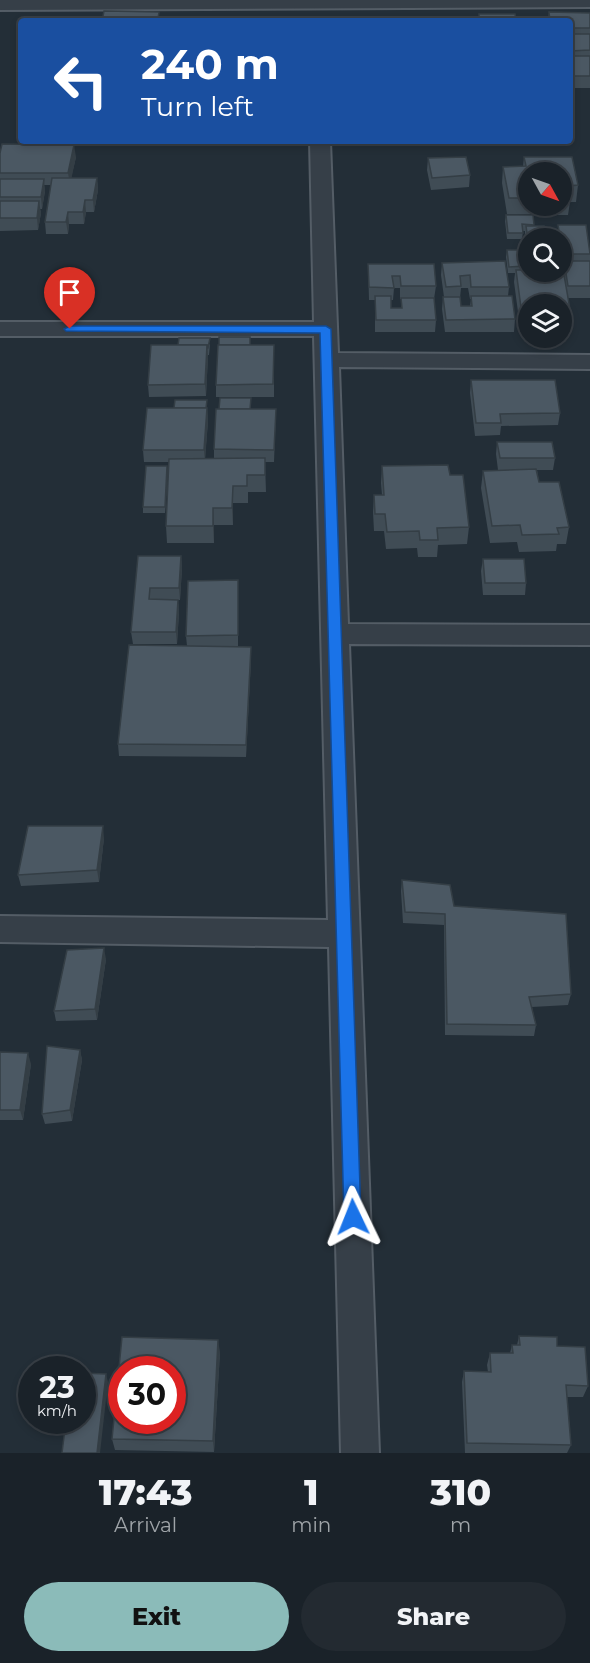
<!DOCTYPE html>
<html lang="en">
<head>
<meta charset="utf-8">
<style>
	:root { --surface:#1a2229; --page:#232a31; --text:#f1f3f6; --muted:#9fa4a8; --line:#383f46; --accent:#8bbbb9 }
	body { margin:0; font-family:Montserrat,sans-serif; background:var(--page); color:var(--text); height:100vh; display:flex; flex-direction:column; font-size:22px; white-space:nowrap }
	* { box-sizing:border-box; margin:0 }
	p { font-size:20px; color:var(--muted) }
	.icon { flex:none; width:33px; height:33px; fill:none; stroke:currentColor; stroke-width:2; stroke-linecap:round; stroke-linejoin:round }
	.map { position:relative; height:1453px; overflow:hidden }
	.panel { display:flex; flex-direction:column; background:var(--surface); flex:1 }
	.panel>* { flex:none }
	.top-card { position:absolute; left:18px; top:18px; width:555px; height:126px; border-radius:6px; box-shadow:0 3px 9px #0003,0 0 0 2px var(--line); background:#1a4fa0; color:#fff; overflow:hidden }
	.needle { width:39px; rotate:130deg }
	.buttons { position:absolute; left:518px; top:162px; display:grid; gap:12px }
	.buttons a { display:grid; place-items:center; width:54px; height:54px; border-radius:50%; background:var(--surface); box-shadow:0 3px 9px #0003,0 0 0 2px var(--line); font-size:30px }
	.speed { position:absolute; left:18px; top:1356px; display:flex; gap:12px; font-size:30px; font-weight:700; text-align:center }
	.speed>* { display:grid; place-content:center; width:78px; height:78px; border-radius:50%; background:var(--surface); box-shadow:0 3px 9px #0003,0 0 0 2px var(--line); line-height:1 }
	.speed small { font-size:15px; font-weight:400 }
	.speed .limit { border:9px solid #d22; background:#fff; color:#111 }
	.pin { position:absolute; display:grid; place-items:center; width:51px; height:51px; color:#fff; margin:-62px -26px; border-radius:50% 50% 50% 0; rotate:-45deg; box-shadow:0 0 6px #0007 }
	.pin .icon { rotate:45deg }
	.me { position:absolute; width:66px; margin:-33px; rotate:358deg; stroke-linejoin:round; filter:drop-shadow(0 0 4px #0008) }
	.turn { display:flex; align-items:center; gap:21px; height:126px; padding:0 24px; font-size:27px }
	.turn .icon { width:78px; height:78px; stroke-width:2.5 }
	.turn b { display:block; font-size:42px; line-height:51px }
	.eta { display:flex; justify-content:space-evenly; align-items:center; height:102px; text-align:center }
	.eta b { font-size:36px; font-weight:800; line-height:42px }
	.cta { display:flex; gap:12px; margin-top:auto; padding:12px 24px }
	.cta a { flex:1; height:69px; border-radius:36px; background:var(--accent); color:#111; font-size:24px; font-weight:800; line-height:69px; text-align:center }
	.cta a+a { background:var(--page); color:var(--text) }
	.map>svg:first-child { display:block }
</style>
</head>
<body>
<div class="map">
<svg width="590" height="1453" viewBox="0 0 590 1453">
	<rect width="100%" height="100%" fill="#232e37"/>
	<g fill="none" stroke-linecap="round" stroke-linejoin="round">
		<defs>
			<g id="street">
				<polygon points="0,0 590,0 590,7 0,10"/>
				<polygon points="310,141 330,141 338,353 590,355 590,369 339,367 348,624 590,625 590,645 349,644 379,1453 341,1453 329,947 0,942 0,916 328,920 314,336 0,336 0,322 314,322"/>
			</g>
		</defs>
		<use href="#street" stroke="#545d66" stroke-width="4"/>
		<use href="#street" fill="#363f48" fill-rule="evenodd"/>
	</g>
	<g fill="#404c55" fill-rule="evenodd">
		<polygon points="549,12 590,13 590,88 570,88 570,21 548,21"/>
		<polygon points="0,153 76,157 71,178 97,178 98,190 94,212 86,212 84,224 69,224 68,234 46,234 45,222 51,185 44,185 45,191 42,209 40,209 41,213 38,230 0,231"/>
		<polygon points="524,157 572,157 578,185 576,202 570,202 568,215 540,215 538,206 561,206 561,172 528,172 528,206 532,206 531,214 507,214 502,183 503,167 523,166"/>
		<polygon points="428,158 470,175 469,187 431,190 427,170"/>
		<polygon points="506,215 533,215 533,226 544,231 558,231 558,225 590,249 590,298 568,298 571,315 569,327 561,327 561,304 528,304 528,327 520,327 514,282 515,273 508,273 506,257 507,250 525,266 525,270 563,270 564,266 561,266 561,238 528,238 528,262 525,238 525,231 523,231 522,239 507,239 505,221"/>
		<path d="M442 263 509 287 508 296 515 319 514 332H445L442 309 443 297H444L441 275ZM461 288H468L470 299H471L470 306H461L460 298Z"/>
		<path d="M368 264 436 286 434 299 436 320 435 332H375V300H369ZM394 288H400V299H401V308H391V300H393Z"/>
		<polygon points="210,344 209,355 208,355 206,396 149,397 148,385"/>
		<polygon points="219,345 274,345 274,397 216,397 216,385"/>
		<polygon points="471,380 560,413 558,425 501,426 500,435 475,436 470,393"/>
		<polygon points="207,408 208,421 205,458 214,458 214,449 276,409 274,462 265,462 266,492 248,492 248,503 233,503 233,525 214,525 214,543 167,543 166,526 169,462 144,462 143,450"/>
		<polygon points="497,442 555,458 553,470 537,470 539,482 569,527 566,544 557,544 556,551 519,552 517,542 490,543 481,488 483,471 498,470 496,454"/>
		<polygon points="167,466 168,473 165,513 143,513 143,507"/>
		<polygon points="382,466 450,475 469,527 467,544 438,545 437,557 418,557 417,548 386,549 384,531 374,531 373,512 374,495 382,495 381,483"/>
		<polygon points="138,556 181,556 182,568 180,600 178,600 179,612 177,644 133,644 131,632"/>
		<polygon points="483,559 526,583 525,595 483,595 481,571"/>
		<polygon points="238,580 238,646 251,647 251,659 246,757 119,756 118,744 187,646 186,636"/>
		<polygon points="104,838 99,882 21,886 18,875"/>
		<polygon points="402,880 454,906 571,994 568,1005 532,1007 536,1025 534,1036 445,1035 444,925 403,923 401,891"/>
		<polygon points="106,959 97,1020 56,1021 54,1011"/>
		<polygon points="80,1050 82,1060 72,1121 45,1124 42,1114"/>
		<polygon points="0,1052 31,1064 23,1120 0,1120"/>
		<polygon points="519,1336 557,1346 588,1386 583,1397 567,1397 571,1445 567,1453 465,1453 462,1382 464,1371 488,1372 487,1365 490,1353 510,1353 512,1345 517,1345"/>
		<polygon points="220,1352 214,1452 115,1450 112,1439"/>
	</g>
	<g fill="#343e45">
		<polygon points="74,145 76,157 70,185 68,173"/>
		<polygon points="97,178 98,190 94,212 93,200"/>
		<polygon points="44,179 45,191 42,209 41,197"/>
		<polygon points="85,200 86,212 84,224 83,212"/>
		<polygon points="39,201 41,213 38,230 37,218"/>
		<polygon points="68,212 69,224 68,234 66,222"/>
		<polygon points="207,345 208,357 206,396 205,384"/>
		<polygon points="207,408 208,421 205,462 204,450"/>
		<polygon points="167,466 168,473 165,513 165,507"/>
		<polygon points="233,486 233,525 232,508"/>
		<polygon points="213,508 214,525 214,543 213,526"/>
		<polygon points="181,556 182,568 180,600 179,588"/>
		<polygon points="178,600 179,612 177,644 176,632"/>
		<polygon points="251,647 251,659 246,757 246,745"/>
		<polygon points="103,826 104,838 99,882 97,870"/>
		<polygon points="104,948 106,959 97,1020 95,1009"/>
		<polygon points="80,1050 82,1060 72,1121 70,1110"/>
		<polygon points="28,1053 31,1064 23,1120 20,1110"/>
		<polygon points="218,1340 220,1352 214,1452 213,1441"/>
		<polygon points="106,1374 108,1382 100,1453 97,1453"/>
	</g>
	<g fill="#4b5863" stroke="#343e45" stroke-width="1.5" fill-rule="evenodd">
		<polygon points="104,11 159,12 158,19 166,19 165,21 102,21"/>
		<polygon points="549,12 590,13 590,28 570,28 570,21 550,21"/>
		<polygon points="479,14 515,14 516,21 474,21 474,20 479,20"/>
		<rect x="393" y="20" width="38" height="1"/>
		<polygon points="570,34 590,34 590,50 570,51"/>
		<polygon points="570,56 590,56 590,76 571,76 570,72"/>
		<polygon points="2,144 74,145 68,173 0,173 0,153"/>
		<polygon points="466,157 470,175 432,178 428,158"/>
		<polygon points="524,157 572,157 578,185 568,186 570,198 561,198 561,172 528,172 528,198 509,198 503,167 526,166"/>
		<polygon points="52,178 97,178 93,200 85,200 83,212 68,212 66,222 45,222"/>
		<polygon points="0,179 44,179 41,197 0,197"/>
		<polygon points="0,201 39,201 37,218 0,218"/>
		<polygon points="506,215 533,215 534,225 522,224 523,233 508,233"/>
		<polygon points="558,225 586,225 590,254 561,254 561,238 528,238 528,240 526,226 544,226 544,231 559,231"/>
		<polygon points="507,250 523,250 525,266 509,267"/>
		<polygon points="505,261 509,287 471,287 470,275 460,276 461,286 446,287 442,263"/>
		<polygon points="564,261 590,261 590,286 568,286"/>
		<polygon points="368,264 434,264 436,286 401,286 400,276 392,276 394,288 369,287"/>
		<polygon points="561,269 563,269 571,315 561,315 561,304 528,304 528,315 522,315 516,270 528,270 528,272 561,272"/>
		<polygon points="375,296 391,296 391,308 402,308 401,298 434,298 436,320 376,320"/>
		<polygon points="471,296 512,296 515,319 446,320 443,297 460,297 461,306 472,306"/>
		<rect x="219" y="337" width="31" height="8"/>
		<polygon points="179,338 210,338 208,348 207,348 207,345 178,345"/>
		<polygon points="151,345 207,345 205,384 148,385"/>
		<polygon points="218,345 274,345 273,384 216,385"/>
		<polygon points="471,380 555,380 560,413 500,414 501,423 476,423"/>
		<polygon points="220,398 251,398 250,409 219,409"/>
		<polygon points="175,400 207,400 206,408 174,408"/>
		<polygon points="147,408 207,408 204,450 143,450"/>
		<polygon points="216,409 276,409 274,450 214,449"/>
		<polygon points="497,442 552,442 555,458 500,458"/>
		<polygon points="265,458 265,475 247,475 247,486 233,486 232,508 213,508 213,526 166,526 169,459"/>
		<polygon points="448,465 450,475 463,475 469,527 437,528 438,540 420,540 419,531 387,532 385,514 375,514 374,495 384,495 382,466"/>
		<polygon points="146,466 167,466 165,507 143,507"/>
		<polygon points="536,469 539,482 559,482 569,527 557,528 559,534 522,535 520,525 492,526 483,471"/>
		<polygon points="138,556 181,556 179,588 150,588 149,599 178,600 176,632 131,632"/>
		<polygon points="483,559 524,559 526,583 485,583"/>
		<polygon points="238,580 238,635 186,636 188,581"/>
		<polygon points="129,645 251,647 246,745 118,744"/>
		<polygon points="28,826 103,826 97,870 18,875"/>
		<polygon points="402,880 450,885 454,906 566,914 571,994 529,997 536,1025 447,1024 445,914 405,912"/>
		<polygon points="104,948 95,1009 54,1011 67,950"/>
		<polygon points="47,1046 80,1050 70,1110 42,1114"/>
		<polygon points="0,1052 28,1053 20,1110 0,1110"/>
		<polygon points="519,1336 557,1337 557,1346 585,1347 588,1386 566,1385 571,1445 467,1443 464,1371 491,1372 490,1353 513,1353 512,1345 520,1345"/>
		<path d="M122 1337 218 1340 213 1441 112 1439ZM122 1370H172V1420H122Z"/>
		<polygon points="82,1373 106,1374 97,1453 62,1453 66,1420 82,1420"/>
	</g>
	<polygon fill="#1a73e8" stroke="#114b97" stroke-width="1.5" points="70,326 326,326 331,329 361,1217 359,1223 353,1225 347,1223 344,1217 320,333 66,331 64,329"/>
</svg>
<div class="buttons">
<a><svg class="needle" viewBox="-14 -14 28 28"><path d="M0-13l5 13h-10z" fill="#e53935"/><path d="M0 13l5-13h-10z" fill="#9fa4a8"/></svg></a>
<a><svg class="icon" aria-label="search" viewBox="0 0 24 24"><circle cx="10" cy="10" r="6"/><path d="M15 15l6 6"/></svg></a>
<a><svg class="icon" aria-label="layers" viewBox="0 0 24 24"><path d="M12 4l9 5-9 5-9-5zM3 14l9 5 9-5"/></svg></a>
</div>
<div class="speed"><div>23<small>km/h</small></div><div class="limit">30</div></div>
<div class="pin" style="left:70px;top:329px;background:#d93025"><svg class="icon" aria-label="arrive" viewBox="0 0 24 24"><path d="M6 21V4h12l-3 4 3 4H6"/></svg></div>
<svg class="me" style="left:353px;top:1217px" viewBox="-20 -20 40 40"><path d="M0-17L14 15 0 8-14 15z" fill="#1a73e8" stroke="#fff" stroke-width="4"/></svg>
<div class="top-card">
<div class="turn"><svg class="icon" aria-label="left" viewBox="0 0 24 24"><path d="M17 20v-9H6M10 6l-5 5 5 5"/></svg><div><b>240 m</b>Turn left</div></div>
</div>
</div>
<section class="panel">
<div class="eta">
<div><b>17:43</b><p>Arrival</p></div>
<div><b>1</b><p>min</p></div>
<div><b>310</b><p>m</p></div>
</div>
<div class="cta"><a>Exit</a><a>Share</a></div>
</section>
</body>
</html>
